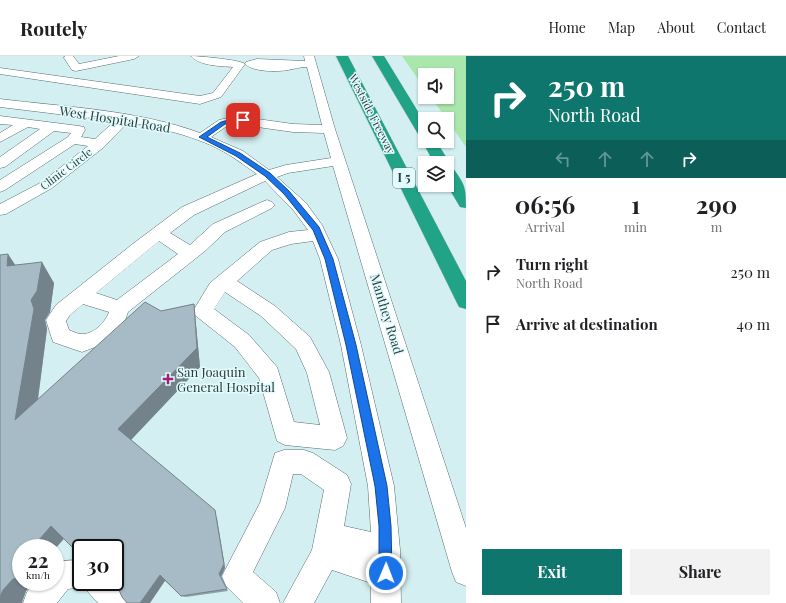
<!DOCTYPE html>
<html lang="en">
<head>
<meta charset="utf-8">
<style>
	:root { --surface:#fff; --page:#f2f2f2; --text:#202124; --muted:#757577; --line:#e0e0e0; --accent:#0f766e }
	body { margin:0; font-family:"Playfair Display",serif; background:var(--page); color:var(--text); height:100vh; display:flex; flex-direction:column; font-size:15px; white-space:nowrap }
	* { box-sizing:border-box; margin:0 }
	p { font-size:13px; color:var(--muted) }
	.icon { flex:none; width:22px; height:22px; fill:none; stroke:currentColor; stroke-width:2; stroke-linecap:round; stroke-linejoin:round }
	.map { position:relative; flex:1; overflow:hidden }
	.sheet { display:flex; flex-direction:column; background:var(--surface); width:320px }
	.sheet>* { flex:none }
	.top-card { background:#0f766e; color:#fff; overflow:hidden }
	.tools { position:absolute; left:418px; top:12px; display:grid; gap:8px }
	.tools a { display:grid; place-items:center; width:36px; height:36px; border-radius:0px; background:var(--surface); box-shadow:0 1px 3px #0004; font-size:20px }
	.speed { position:absolute; left:12px; top:483px; display:flex; gap:8px; font-size:20px; font-weight:700; text-align:center }
	.speed>* { display:grid; place-content:center; width:52px; height:52px; border-radius:50%; background:var(--surface); box-shadow:0 1px 3px #0004; line-height:1 }
	.speed small { font-size:10px; font-weight:400 }
	.speed .limit { border:2px solid #111; border-radius:6px; background:#fff; color:#111 }
	.pin { position:absolute; display:grid; place-items:center; width:34px; height:34px; color:#fff; margin:-17px; border-radius:8px; box-shadow:0 2px 6px #0006 }
	.me { position:absolute; width:44px; margin:-22px; rotate:1deg; stroke-linejoin:round; filter:drop-shadow(0 0 3px #0008) }
	.turn { display:flex; align-items:center; gap:14px; height:84px; padding:0 16px; font-size:18px }
	.turn .icon { width:52px; height:52px; stroke-width:2.5 }
	.turn b { display:block; font-size:28px; line-height:34px }
	.lanes { display:flex; align-items:center; height:38px; padding:0 16px; background:#0003; justify-content:center; gap:20px; direction:ltr }
	.lanes .off { opacity:.35 }
	.eta { display:flex; justify-content:space-evenly; align-items:center; height:68px; text-align:center }
	.eta b { font-size:24px; font-weight:700; line-height:28px }
	.cta { display:flex; gap:8px; margin-top:auto; padding:8px 16px }
	.cta a { flex:1; height:46px; border-radius:0px; background:var(--accent); color:#fff; font-size:16px; font-weight:700; line-height:46px; text-align:center }
	.cta a+a { background:var(--page); color:var(--text) }
	ul { padding:0; list-style:none }
	li { display:flex; align-items:center; gap:12px; height:52px; padding:0 16px }
	li div { flex:1 }
	li b { display:block; font-size:15px }
	li em { font-style:normal }
	header { display:flex; align-items:center; gap:24px; box-sizing:border-box; height:56px; padding:0 20px; background:var(--surface); border-bottom:1px solid var(--line) }
	header strong { font-size:19px }
	nav { display:flex; gap:22px; margin-inline-start:auto; font-size:14px }
	main { display:flex; flex:1; min-height:0 }
	.map>svg:first-child { display:block }
</style>
</head>
<body>
<header>
<strong>Routely</strong>
<nav><a>Home</a><a>Map</a><a>About</a><a>Contact</a></nav>
</header>
<main>
<div class="map">
<svg width="466" height="547" viewBox="0 0 466 547">
	<rect width="100%" height="100%" fill="#d4eff1"/>
	<polygon fill="#a9e7ac" points="402,0 466,0 466,91 431,41 447,41 447,19 425,19 425,33"/>
	<g fill="none" stroke-linecap="round" stroke-linejoin="round">
		<defs>
			<g id="minor">
				<polygon points="65,0 73,0 79,8 119,0 139,0 134,3 76,15 72,14 64,2"/>
				<path d="M191 0C199 0 241 4 245 8L246 6 257 3 305 5 304 0H314L335 73 466 472V530L456 526 452 516 333 110 288 117 277 121 306 147 322 169 338 203 361 289 394 430 400 494 401 547H371V527L332 514 314 547H283L312 494 324 434 301 418H293L285 452 253 516 276 536 280 547H243L226 530 222 520 260 447 275 397 284 394H304L313 397 347 419 351 428 344 470 371 476 368 430 341 289 320 203 313 185 291 188 272 194 237 225 275 250 310 281 329 316 347 382 343 390 335 394 285 389 277 385 259 322 235 291 196 260 193 255 210 227 260 186 289 176 308 174 294 155 265 125 194 159 170 177 190 189 213 168 262 146 267 144 272 146 275 149 272 152 225 176 205 195 128 256 122 273 111 285 82 296 53 286 46 264 56 249 134 187 182 151 257 118C249 113 242 107 234 102 203 81 163 73 128 66L104 91 52 132 6 158 0 159V148L42 126 88 90 75 88 5 134 0 136V124L68 81 71 77 54 75 5 111 0 112V101L40 73 28 71 0 86V77L13 69 0 68V60L79 70 84 71 85 74 81 81 95 83 115 65 0 51V43C65 51 138 54 200 77L219 64 236 60 293 68 322 69 307 11C300 11 294 13 288 14 277 16 253 16 245 8L221 41 200 48 0 18V12L200 40 213 37 233 11C220 10 199 10 191 0ZM236 68 293 76 324 77 331 102 286 109 269 114 243 95 211 81 227 70ZM159 185 178 198 117 244 96 237ZM225 236 261 260 296 293 307 317 320 369 294 366 277 311 249 279 214 253ZM83 248 109 256C105 267 93 279 81 278 77 278 72 275 69 274L66 265 70 259Z"/>
				<polygon points="81,504 81,526 115,526 115,523 129,536 133,547 98,547 88,536 85,531 68,533 57,547 23,547 27,536 36,526 55,526 55,507 60,505"/>
			</g>
			<g id="highway">
				<polygon points="336,0 348,0 466,225 466,253 459,251 456,245"/>
				<path d="M372 0H384L425 67V85H436L450 107 447 110 453 112C465 129 466 131 466 152L460 151 447 129V107H434L422 85 424 82 420 81 418 78Z"/>
			</g>
		</defs>
		<use href="#minor" stroke="#566d6f" stroke-width="1"/>
		<use href="#highway" stroke="#cdd0d0" stroke-width="1"/>
		<use href="#minor" fill="#fff" fill-rule="evenodd"/>
		<use href="#highway" fill="#21a388" fill-rule="evenodd"/>
	</g>
	<polygon fill="#8fa1aa" points="15,209 54,227 50,256 45,264 47,273 38,344 161,255 194,248 200,311 131,384 217,462 225,512 221,520 228,535 186,541 181,540 165,525 119,534 64,483 55,493 55,492 21,492 21,526 34,526 26,535 22,546 23,547 0,547"/>
	<g fill="#74838b">
		<polygon points="8,198 22,219 7,210"/>
		<polygon points="42,206 54,227 50,256 45,264 47,273 33,379 15,364 31,244"/>
		<polygon points="194,248 200,311 128,387 118,373"/>
		<polygon points="215,454 225,512 221,521 219,518"/>
		<polygon points="51,470 68,477 55,493 55,492 32,492"/>
		<polygon points="160,519 167,522 150,547 140,547"/>
		<polygon points="13,523 21,523 21,526 34,526 26,535 22,546 23,547 0,547 0,541 3,534"/>
	</g>
	<polygon fill="#a6bbc6" stroke="#74838b" points="8,198 7,210 42,206 37,235 31,244 34,253 15,364 145,246 161,255 194,248 197,292 118,373 215,454 224,508 219,518 227,533 181,540 160,519 140,547 127,547 122,541 119,534 111,526 115,526 115,492 81,492 81,500 51,470 32,492 21,492 21,504 20,505 21,506 21,522 13,523 3,534 0,541 0,199"/>
	<polygon fill="#1a73e8" stroke="#114b97" points="236,62 246,64 225,68 207,81 240,97 270,117 289,135 319,171 333,203 356,289 387,430 391,470 392,517 391,522 386,524 381,522 379,517 379,470 375,430 346,289 325,203 313,174 284,138 265,120 236,100 199,81 221,66"/>
	<path fill="#a02174" stroke="#e1fcfe" stroke-width="1.5" d="M166 317h4v4h4v4h-4v4h-4v-4h-4v-4h4z"/>
	<g text-anchor="middle" stroke-width="3" stroke-linejoin="round" paint-order="stroke">
		<g font-size="11" fill="#303a3b" stroke="#e1fcfe">
			<text transform="translate(372 58) rotate(63)" y="4">Westside Freeway</text>
			<text transform="translate(66 113) rotate(-37)" y="4">Clinic Circle</text>
		</g>
		<rect fill="#e1fcfe" stroke="#657476" stroke-width="1" x="393" y="112" width="22" height="20" rx="3"/>
		<g font-size="12" font-weight="bold" fill="#303a3b">
			<text x="404" y="126">I 5</text>
		</g>
		<g font-size="13" fill="#303a3b" stroke="#e1fcfe">
			<text transform="translate(115 63) rotate(9)" y="5">West Hospital Road</text>
			<text transform="translate(387 258) rotate(73)" y="5">Manthey Road</text>
		</g>
		<g font-size="13" fill="#303a3b" stroke="#e1fcfe" text-anchor="start">
			<text x="177" y="321">San Joaquin<tspan x="177" dy="15">General Hospital</tspan></text>
		</g>
	</g>
</svg>
<div class="tools">
<a><svg class="icon" aria-label="sound" viewBox="0 0 24 24"><path d="M4 9h4l5-4v14l-5-4H4zM17 9q2 3 0 6"/></svg></a>
<a><svg class="icon" aria-label="search" viewBox="0 0 24 24"><circle cx="10" cy="10" r="6"/><path d="M15 15l6 6"/></svg></a>
<a><svg class="icon" aria-label="layers" viewBox="0 0 24 24"><path d="M12 4l9 5-9 5-9-5zM3 14l9 5 9-5"/></svg></a>
</div>
<div class="speed"><div>22<small>km/h</small></div><div class="limit">30</div></div>
<div class="pin" style="left:243px;top:64px;background:#d93025"><svg class="icon" aria-label="arrive" viewBox="0 0 24 24"><path d="M6 21V4h12l-3 4 3 4H6"/></svg></div>
<svg class="me" style="left:386px;top:517px" viewBox="-20 -20 40 40"><circle r="17" fill="#1a73e8" stroke="#fff" stroke-width="3"/><path d="M0-11L8 9 0 5-8 9z" fill="#fff"/></svg>
</div>
<section class="sheet">
<div class="top-card">
<div class="turn"><svg class="icon" aria-label="right" viewBox="0 0 24 24"><path d="M7 20v-9h11M14 6l5 5-5 5"/></svg><div><b>250 m</b>North Road</div></div>
<div class="lanes"><svg class="icon off" aria-label="left" viewBox="0 0 24 24"><path d="M17 20v-9H6M10 6l-5 5 5 5"/></svg><svg class="icon off" aria-label="ahead" viewBox="0 0 24 24"><path d="M12 20V5M6 11l6-6 6 6"/></svg><svg class="icon off" aria-label="ahead" viewBox="0 0 24 24"><path d="M12 20V5M6 11l6-6 6 6"/></svg><svg class="icon" aria-label="right" viewBox="0 0 24 24"><path d="M7 20v-9h11M14 6l5 5-5 5"/></svg></div>
</div>
<div class="eta">
<div><b>06:56</b><p>Arrival</p></div>
<div><b>1</b><p>min</p></div>
<div><b>290</b><p>m</p></div>
</div>
<ul>
<li><svg class="icon" aria-label="right" viewBox="0 0 24 24"><path d="M7 20v-9h11M14 6l5 5-5 5"/></svg><div><b>Turn right</b><p>North Road</p></div><em>250 m</em></li>
<li><svg class="icon" aria-label="arrive" viewBox="0 0 24 24"><path d="M6 21V4h12l-3 4 3 4H6"/></svg><div><b>Arrive at destination</b></div><em>40 m</em></li>
</ul>
<div class="cta"><a>Exit</a><a>Share</a></div>
</section>
</main>
</body>
</html>
